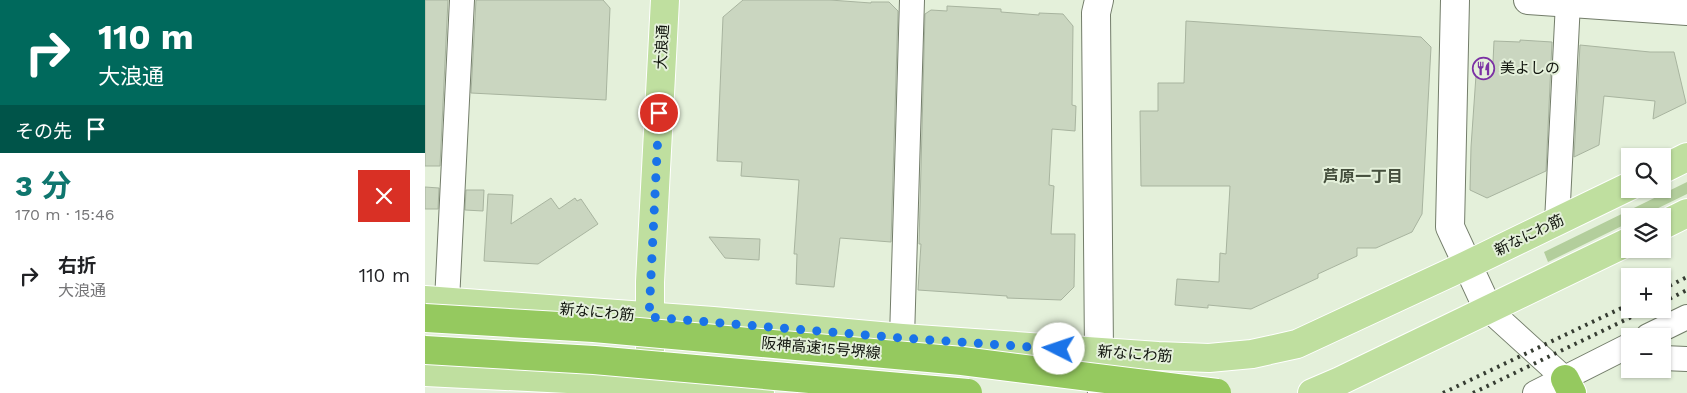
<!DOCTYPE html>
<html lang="ja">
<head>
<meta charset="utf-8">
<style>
	:root { --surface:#fff; --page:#f2f2f2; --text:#202124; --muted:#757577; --accent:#0f766e }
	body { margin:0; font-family:"Work Sans","Noto Sans JP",sans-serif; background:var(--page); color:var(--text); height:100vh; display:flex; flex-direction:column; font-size:19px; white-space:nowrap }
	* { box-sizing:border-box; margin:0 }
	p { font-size:16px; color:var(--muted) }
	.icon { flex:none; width:28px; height:28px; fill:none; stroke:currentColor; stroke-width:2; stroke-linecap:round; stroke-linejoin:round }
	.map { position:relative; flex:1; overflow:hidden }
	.details { display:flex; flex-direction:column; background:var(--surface); width:425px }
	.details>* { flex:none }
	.banner { background:#00695c; color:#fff; overflow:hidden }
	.fabs { position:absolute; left:1196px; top:148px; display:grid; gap:10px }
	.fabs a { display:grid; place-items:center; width:50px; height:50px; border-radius:0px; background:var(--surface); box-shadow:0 1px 4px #0004; font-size:25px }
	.pin { position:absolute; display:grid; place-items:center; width:42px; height:42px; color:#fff; margin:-21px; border:2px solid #fff; border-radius:50%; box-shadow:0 1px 5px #0007 }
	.me { position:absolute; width:55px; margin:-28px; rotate:274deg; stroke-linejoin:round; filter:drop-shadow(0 0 4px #0008) }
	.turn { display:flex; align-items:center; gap:18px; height:105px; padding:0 15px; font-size:22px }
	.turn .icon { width:65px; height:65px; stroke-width:2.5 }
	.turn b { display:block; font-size:35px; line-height:42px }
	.then { display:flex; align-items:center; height:48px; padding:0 15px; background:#0003; gap:10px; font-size:19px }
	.round { display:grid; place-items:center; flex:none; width:52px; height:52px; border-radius:0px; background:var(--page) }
	.overview { display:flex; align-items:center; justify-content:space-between; height:85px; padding:0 15px }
	h1 { font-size:30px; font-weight:700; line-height:38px; color:var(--accent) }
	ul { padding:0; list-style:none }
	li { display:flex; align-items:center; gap:15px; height:75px; padding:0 15px }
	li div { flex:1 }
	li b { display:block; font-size:19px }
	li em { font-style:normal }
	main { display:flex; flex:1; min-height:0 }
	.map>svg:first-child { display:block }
</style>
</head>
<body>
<main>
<section class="details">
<div class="banner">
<div class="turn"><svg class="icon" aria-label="right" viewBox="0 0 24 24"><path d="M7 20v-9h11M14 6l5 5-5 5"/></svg><div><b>110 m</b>大浪通</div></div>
<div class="then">その先<svg class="icon" aria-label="arrive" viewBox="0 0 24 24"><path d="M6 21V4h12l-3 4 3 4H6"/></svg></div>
</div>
<div class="overview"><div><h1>3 分</h1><p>170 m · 15:46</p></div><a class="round" style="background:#d93025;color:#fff"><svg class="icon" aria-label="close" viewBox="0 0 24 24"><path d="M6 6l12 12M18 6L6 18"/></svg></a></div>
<ul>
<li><svg class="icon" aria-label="right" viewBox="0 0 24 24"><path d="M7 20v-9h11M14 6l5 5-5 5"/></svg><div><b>右折</b><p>大浪通</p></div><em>110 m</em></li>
</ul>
</section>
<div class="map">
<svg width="1262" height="393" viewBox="0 0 1262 393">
	<rect width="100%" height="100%" fill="#e4f0da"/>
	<polygon fill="#b3ce9c" points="1262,182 1262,194 1217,216 1205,216 1205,222 1123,262 1119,252"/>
	<g fill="#cad6c0" stroke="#a8b49f">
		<polygon points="0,0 23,0 15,166 0,166"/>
		<polygon points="51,0 178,0 185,8 181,100 46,93"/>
		<polygon points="318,0 405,0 446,3 446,2 464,2 473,11 466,242 415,238 409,287 371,284 372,254 369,254 374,180 316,176 317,162 292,161 298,17"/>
		<polygon points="522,6 576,9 576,12 614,15 614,13 638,14 648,26 647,105 651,106 650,131 627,129 624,185 629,186 626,234 650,234 649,287 636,300 582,298 582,296 493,290 496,244 494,244 500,14 506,10 522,11"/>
		<polygon points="761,21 996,37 1006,47 997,214 987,232 951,248 932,248 932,256 893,274 893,278 826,309 783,305 783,308 750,305 752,279 794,282 795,253 801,254 805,186 716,186 715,111 733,111 733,83 759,83"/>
		<polygon points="1095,40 1127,42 1121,171 1062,198 1045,190 1046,147 1052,61 1068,62 1069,41 1095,42"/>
		<polygon points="1155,45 1225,52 1249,52 1261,103 1228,119 1230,101 1179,96 1174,145 1149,157"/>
		<polygon points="0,187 14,188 13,209 0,209"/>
		<polygon points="41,190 59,190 58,211 40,210"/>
		<polygon points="63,194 88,195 86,224 126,198 134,209 150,198 152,201 156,199 173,224 113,264 59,261"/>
		<polygon points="284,237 335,239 334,260 300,258"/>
	</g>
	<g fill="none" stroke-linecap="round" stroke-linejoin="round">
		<defs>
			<g id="minor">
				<polyline points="1132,222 1143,2"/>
				<polyline points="22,301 37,0"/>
				<polyline points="1063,309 1140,379"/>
				<polyline points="1223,336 1262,317"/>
				<polyline points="477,338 487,0"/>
				<polyline points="1238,358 1262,359"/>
				<polyline points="1110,393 1205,345"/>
			</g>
			<g id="tertiary">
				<polyline points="674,0 671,13 674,352 677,393"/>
				<polyline points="1030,0 1025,227 1063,309"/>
				<polyline points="1103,0 1262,11"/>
			</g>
			<g id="primary">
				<polyline points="1238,169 1262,157"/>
				<polyline points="1238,225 1262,213"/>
				<polyline points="0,300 288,321 477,338 733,356 784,358 827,354 872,344 1042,265 1205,186"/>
				<polyline points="0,372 163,380 335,393"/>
				<polyline points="225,393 225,282 240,0"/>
				<polyline points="887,393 915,381 1205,241"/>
			</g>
			<polyline id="motorway" points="1140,379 1147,393"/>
		</defs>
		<use href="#minor" stroke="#737d6a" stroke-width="26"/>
		<use href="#tertiary" stroke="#737d6a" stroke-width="30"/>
		<use href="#primary" stroke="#fff" stroke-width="30"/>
		<use href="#motorway" stroke="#fff" stroke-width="30"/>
		<use href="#minor" stroke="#fff" stroke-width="24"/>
		<use href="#tertiary" stroke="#fff" stroke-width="28"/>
		<use href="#primary" stroke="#bfdf9f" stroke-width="28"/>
		<use href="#motorway" stroke="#95c95f" stroke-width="28"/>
		<g stroke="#363c32" stroke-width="4" stroke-dasharray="2.5 5" stroke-linecap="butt">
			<polyline points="1238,289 1262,277"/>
			<polyline points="1238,302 1262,290"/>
			<polyline points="1018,393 1205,304"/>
			<polyline points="1048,393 1223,309"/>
		</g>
		<defs>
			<g id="motorway-bridge">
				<polyline points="0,318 169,328 537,361 792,393"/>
				<polyline points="0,350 169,360 543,393"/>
			</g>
		</defs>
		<use href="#motorway-bridge" stroke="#fff" stroke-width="30" stroke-linecap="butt"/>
		<use href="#motorway-bridge" stroke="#95c95f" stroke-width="28"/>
	</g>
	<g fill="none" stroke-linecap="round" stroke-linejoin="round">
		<polyline stroke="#1a73e8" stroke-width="9" stroke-dasharray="0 16.2" points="234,113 224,317 477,338 634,349"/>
	</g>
	<defs>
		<symbol id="restaurant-ring" viewBox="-11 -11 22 22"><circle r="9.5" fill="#e4f0da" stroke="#7b31a4" stroke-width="1.5"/><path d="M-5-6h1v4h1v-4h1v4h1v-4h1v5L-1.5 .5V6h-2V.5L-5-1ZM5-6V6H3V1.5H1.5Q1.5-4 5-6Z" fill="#7b31a4"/></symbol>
	</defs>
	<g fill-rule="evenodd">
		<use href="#restaurant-ring" x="1046" y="56" width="25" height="25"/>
	</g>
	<g text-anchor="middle" stroke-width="4" stroke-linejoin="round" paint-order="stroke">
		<g font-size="15" fill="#10140d" stroke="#e4f0da">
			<text transform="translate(237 47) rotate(-87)" y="5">大浪通</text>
			<text transform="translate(1104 235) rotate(-26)" y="5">新なにわ筋</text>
			<text transform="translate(172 312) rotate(5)" y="5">新なにわ筋</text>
			<text transform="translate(396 348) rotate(5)" y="5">阪神高速15号堺線</text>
			<text transform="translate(710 354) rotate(4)" y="5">新なにわ筋</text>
		</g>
		<g font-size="15" fill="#10140d" stroke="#e4f0da" text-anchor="start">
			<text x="1075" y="73">美よしの</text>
		</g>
		<g font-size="16" font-weight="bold" fill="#454f3d" stroke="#e4f0da">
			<text x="938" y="182">芦原一丁目</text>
		</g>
	</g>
</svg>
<div class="fabs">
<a><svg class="icon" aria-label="search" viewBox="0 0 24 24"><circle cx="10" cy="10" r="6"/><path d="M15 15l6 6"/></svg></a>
<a><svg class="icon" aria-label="layers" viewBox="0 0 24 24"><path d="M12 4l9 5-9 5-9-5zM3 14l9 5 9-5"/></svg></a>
<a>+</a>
<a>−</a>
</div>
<div class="pin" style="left:234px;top:113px;background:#d93025"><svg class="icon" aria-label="arrive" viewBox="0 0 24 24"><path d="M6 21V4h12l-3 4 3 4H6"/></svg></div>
<svg class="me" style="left:634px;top:349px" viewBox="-20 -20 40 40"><circle r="19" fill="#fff"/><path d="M0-13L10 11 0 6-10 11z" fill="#1a73e8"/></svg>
</div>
</main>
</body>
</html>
